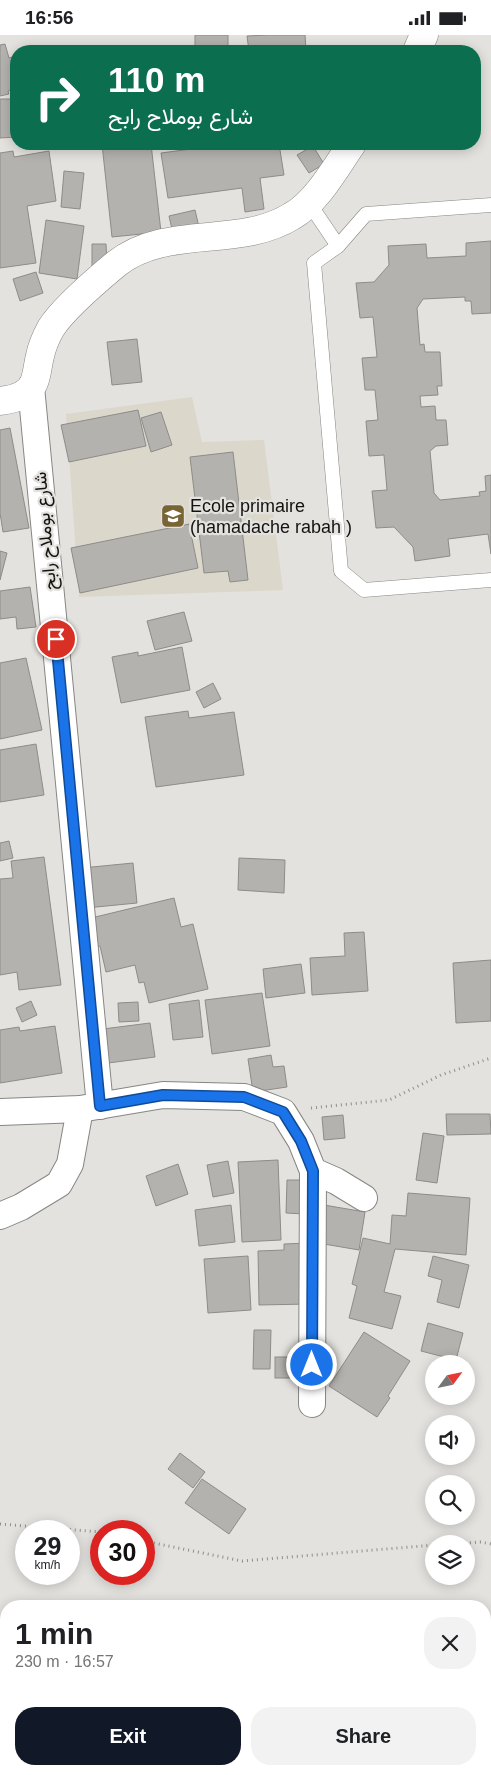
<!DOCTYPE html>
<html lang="en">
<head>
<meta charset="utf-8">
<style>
	:root { --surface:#fff; --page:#f2f2f2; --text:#202124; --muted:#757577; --accent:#111827 }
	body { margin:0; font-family:Arial,Vazirmatn,sans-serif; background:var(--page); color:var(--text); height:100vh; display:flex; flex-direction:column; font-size:19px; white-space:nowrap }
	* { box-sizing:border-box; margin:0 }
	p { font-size:16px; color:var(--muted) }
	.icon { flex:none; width:28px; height:28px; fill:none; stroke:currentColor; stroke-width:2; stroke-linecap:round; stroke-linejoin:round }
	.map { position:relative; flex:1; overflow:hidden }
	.drawer { position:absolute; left:0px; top:1565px; width:491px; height:175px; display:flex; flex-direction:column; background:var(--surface); border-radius:20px 20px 0 0; box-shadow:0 2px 12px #0003 }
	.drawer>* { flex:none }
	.top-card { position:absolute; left:10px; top:10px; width:471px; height:105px; border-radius:20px; box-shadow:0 2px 12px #0003; background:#0b6e4f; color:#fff; overflow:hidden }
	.needle { width:32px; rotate:57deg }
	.controls { position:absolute; left:425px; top:1320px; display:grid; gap:10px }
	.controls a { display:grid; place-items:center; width:50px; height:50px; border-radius:50%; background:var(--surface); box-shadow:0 2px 12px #0003; font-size:25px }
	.speed { position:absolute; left:15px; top:1485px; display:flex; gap:10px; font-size:25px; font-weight:700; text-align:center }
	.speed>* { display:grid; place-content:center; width:65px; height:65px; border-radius:50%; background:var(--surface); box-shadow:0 2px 12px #0003; line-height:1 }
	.speed small { font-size:12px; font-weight:400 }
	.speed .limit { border:8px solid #d22; background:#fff; color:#111 }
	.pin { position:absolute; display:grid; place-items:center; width:42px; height:42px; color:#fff; margin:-21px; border:2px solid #fff; border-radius:50%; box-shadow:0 1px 5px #0007 }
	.me { position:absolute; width:55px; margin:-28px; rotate:0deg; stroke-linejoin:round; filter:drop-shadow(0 0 4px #0008) }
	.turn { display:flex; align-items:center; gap:18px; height:105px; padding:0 15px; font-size:22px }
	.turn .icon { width:65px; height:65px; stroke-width:2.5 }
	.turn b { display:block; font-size:35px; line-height:42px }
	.round { display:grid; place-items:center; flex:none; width:52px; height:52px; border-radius:20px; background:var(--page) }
	.overview { display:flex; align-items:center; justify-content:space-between; height:85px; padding:0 15px }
	h1 { font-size:30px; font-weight:700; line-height:38px }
	.primary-button { display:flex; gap:10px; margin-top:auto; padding:10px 15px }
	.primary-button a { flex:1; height:58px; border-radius:20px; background:var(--accent); color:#fff; font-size:20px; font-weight:700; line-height:58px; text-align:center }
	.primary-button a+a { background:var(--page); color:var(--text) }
	.status { display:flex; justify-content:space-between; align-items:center; height:35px; padding:0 25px; background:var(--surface); direction:ltr }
	.status svg { height:14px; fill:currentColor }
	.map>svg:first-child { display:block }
</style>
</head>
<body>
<div class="status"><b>16:56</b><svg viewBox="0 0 49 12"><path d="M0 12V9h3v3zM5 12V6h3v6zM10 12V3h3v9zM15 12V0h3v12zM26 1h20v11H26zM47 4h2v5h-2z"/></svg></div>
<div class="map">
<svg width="491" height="1740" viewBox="0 0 491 1740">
	<rect width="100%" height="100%" fill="#e4e2de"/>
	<polygon fill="#dbd7cb" points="192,362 202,407 264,405 283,555 79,562 66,379"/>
	<g fill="#b3b2ae" stroke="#8d8c88">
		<rect x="195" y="0" width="33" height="16"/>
		<polygon points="269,0 305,0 306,16 249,16 247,1"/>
		<polygon points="5,9 9,23 16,21 16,54 8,56 9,59 0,61 0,10"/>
		<polygon points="0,64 16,64 16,102 0,103"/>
		<polygon points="102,109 151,109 161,197 112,202"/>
		<polygon points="229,109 279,109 284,140 260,143 264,174 245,177 242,153 168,163 161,118"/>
		<polygon points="313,111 324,129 309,138 297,120"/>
		<polygon points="13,116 14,122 49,116 56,166 27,171 36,228 0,233 0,118"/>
		<polygon points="64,136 84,138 80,174 61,172"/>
		<polygon points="195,175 199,192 173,199 169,181"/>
		<polygon points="46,185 84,191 77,244 39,238"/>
		<polygon points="491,206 491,278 472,279 471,266 465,266 465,262 423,264 417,273 420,310 424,309 425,317 440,317 442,351 437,351 438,360 420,361 421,372 435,371 436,385 446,385 448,410 436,411 430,416 434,458 440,465 480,461 479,457 486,456 485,441 491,440 491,519 488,499 448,504 450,521 415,526 413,512 394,492 376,493 372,456 387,455 384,420 369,421 366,386 378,385 375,355 365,355 362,323 377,322 373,282 360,283 356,248 374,247 389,230 388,211 426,209 427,223 466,221 466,208"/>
		<polygon points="92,209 106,209 107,230 92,231"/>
		<polygon points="36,237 43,258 20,266 13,244"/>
		<polygon points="137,304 142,347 112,350 107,307"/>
		<polygon points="138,375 146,411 69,427 61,390"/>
		<polygon points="161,377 172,410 151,417 141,383"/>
		<polygon points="10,393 29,493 3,497 0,478 0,395"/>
		<polygon points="233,417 248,545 230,547 228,536 204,538 190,422"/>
		<polygon points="189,489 198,533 80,558 71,513"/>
		<polygon points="0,516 7,518 0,545"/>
		<polygon points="30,552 36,592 17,594 16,582 0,584 0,556"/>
		<polygon points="184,577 192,606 155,615 147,586"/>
		<polygon points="182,612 190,655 121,668 112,622 138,617 138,621"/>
		<polygon points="26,623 42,695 0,704 0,628"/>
		<polygon points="213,648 221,664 204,673 196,657"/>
		<polygon points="188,676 189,683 234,677 244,740 156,752 145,682"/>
		<polygon points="36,709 44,760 0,767 0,715"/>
		<polygon points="9,806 13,823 0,826 0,808"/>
		<polygon points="44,822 61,950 19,955 17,937 0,940 0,844 13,843 11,826"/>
		<polygon points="239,823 285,825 284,858 238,855"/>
		<polygon points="133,828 137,868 86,873 82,833"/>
		<polygon points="174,863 181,892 193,889 208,954 149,968 144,947 139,948 135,930 106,937 100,911 94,912 87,884"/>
		<polygon points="364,897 368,956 312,960 310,923 345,921 344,898"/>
		<polygon points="491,925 491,986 456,988 453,928"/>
		<polygon points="301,929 305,958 266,963 263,934"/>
		<polygon points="262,958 270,1011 212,1019 205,965"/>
		<polygon points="199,965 203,1002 173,1005 169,969"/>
		<polygon points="31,966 37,980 22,987 16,973"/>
		<polygon points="138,967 139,986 119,987 118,968"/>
		<polygon points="150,988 155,1022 108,1028 103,994"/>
		<polygon points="55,991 62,1038 0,1048 0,995 19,992 20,996"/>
		<polygon points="271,1020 273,1032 284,1031 287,1052 253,1057 248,1024"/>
		<polygon points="446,1079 490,1079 491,1099 447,1100"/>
		<polygon points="343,1080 345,1103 324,1105 322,1082"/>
		<polygon points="423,1098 444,1101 437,1148 416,1145"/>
		<polygon points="278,1125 281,1205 242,1207 238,1127"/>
		<polygon points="228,1126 234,1158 213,1162 207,1130"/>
		<polygon points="178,1129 188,1159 156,1171 146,1141"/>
		<polygon points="287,1145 305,1145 304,1179 286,1178"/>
		<polygon points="408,1158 470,1163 466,1220 395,1214 384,1257 401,1261 392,1294 349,1283 357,1251 352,1249 363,1203 390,1209 392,1180 406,1181"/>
		<polygon points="231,1170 235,1207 199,1211 195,1175"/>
		<polygon points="324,1170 365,1177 359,1215 318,1208"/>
		<polygon points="307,1208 309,1269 259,1270 258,1216 284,1215 284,1209"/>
		<polygon points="248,1221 251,1275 208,1278 204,1224"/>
		<polygon points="433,1221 469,1230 459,1273 437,1267 442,1245 428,1241"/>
		<polygon points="428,1288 463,1298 456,1325 421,1316"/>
		<polygon points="254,1295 271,1295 270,1334 253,1334"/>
		<polygon points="364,1297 410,1326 388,1361 390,1363 377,1382 329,1351"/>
		<rect x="275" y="1322" width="29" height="21"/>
		<polygon points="180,1418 205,1437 193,1453 168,1434"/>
		<polygon points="202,1444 246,1474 229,1499 185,1468"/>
	</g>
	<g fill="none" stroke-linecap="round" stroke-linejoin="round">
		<defs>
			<g id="service">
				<polyline points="309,168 338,211"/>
				<polyline points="491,170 366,179 338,211 314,228 341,536 364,555 491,545"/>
			</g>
			<g id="minor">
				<polyline points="31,352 100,1071"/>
				<polyline points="0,1077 80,1074 163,1060 244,1062 283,1077 301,1106 313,1136 312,1369"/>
				<polyline points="313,1136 336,1146 364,1163"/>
				<polyline points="0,1181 21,1172 59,1149 70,1129 80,1074"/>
			</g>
			<g id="tertiary">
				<polyline points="417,16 424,0"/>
				<path d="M0 366C7 365 15 364 22 360 38 352 36 336 40 321 42 311 46 302 51 293 63 274 98 244 116 229 166 189 239 214 292 181 317 167 336 132 352 109"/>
			</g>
		</defs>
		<use href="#service" stroke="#878682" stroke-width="15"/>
		<use href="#minor" stroke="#878682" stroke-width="28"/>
		<use href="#tertiary" stroke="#878682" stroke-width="29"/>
		<g stroke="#908e8b" stroke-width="3" stroke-dasharray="1 4" stroke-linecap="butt">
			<polyline points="311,1073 389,1065 441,1040 491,1023"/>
			<polyline points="0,1489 101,1497"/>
			<polyline points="144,1506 242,1526 434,1510"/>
			<polyline points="455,1509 480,1507 491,1509"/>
		</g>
		<use href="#service" stroke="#fff" stroke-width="14"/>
		<use href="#minor" stroke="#fff" stroke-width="26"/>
		<use href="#tertiary" stroke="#fff" stroke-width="28"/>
	</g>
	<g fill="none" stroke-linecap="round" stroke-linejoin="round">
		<defs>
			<polyline id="route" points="56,604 100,1071 163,1060 244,1062 283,1077 301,1106 313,1136 312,1330"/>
		</defs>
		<use href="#route" stroke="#114b97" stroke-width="12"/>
		<use href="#route" stroke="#1a73e8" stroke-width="9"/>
	</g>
	<defs>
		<symbol id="school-square" viewBox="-11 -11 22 22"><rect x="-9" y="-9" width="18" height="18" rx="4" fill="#796534" stroke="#e4e2de"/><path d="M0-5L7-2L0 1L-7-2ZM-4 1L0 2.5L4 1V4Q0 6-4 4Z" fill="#fff"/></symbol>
	</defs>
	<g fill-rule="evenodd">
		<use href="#school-square" x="159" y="467" width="28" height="28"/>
	</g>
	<g text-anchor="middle" stroke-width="4.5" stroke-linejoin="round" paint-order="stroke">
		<g font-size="18" fill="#141312" stroke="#e4e2de" text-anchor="start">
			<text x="190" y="477">Ecole primaire<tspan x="190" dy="21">(hamadache rabah )</tspan></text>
		</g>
		<g font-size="18" fill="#141312" stroke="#e4e2de">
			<text transform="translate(45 496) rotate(-95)" y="6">شارع بوملاح رابح</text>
		</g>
	</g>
</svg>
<div class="controls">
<a><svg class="needle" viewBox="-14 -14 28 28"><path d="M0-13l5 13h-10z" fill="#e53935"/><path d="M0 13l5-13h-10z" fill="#757577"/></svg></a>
<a><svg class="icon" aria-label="sound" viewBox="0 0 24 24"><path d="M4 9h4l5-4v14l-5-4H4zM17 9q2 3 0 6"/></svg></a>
<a><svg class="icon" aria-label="search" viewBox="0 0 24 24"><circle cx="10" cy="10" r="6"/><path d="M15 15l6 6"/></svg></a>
<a><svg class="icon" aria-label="layers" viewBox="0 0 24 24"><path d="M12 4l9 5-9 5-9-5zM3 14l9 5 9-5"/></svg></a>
</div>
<div class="speed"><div>29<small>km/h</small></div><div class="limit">30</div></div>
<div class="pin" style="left:56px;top:604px;background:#d93025"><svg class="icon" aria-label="arrive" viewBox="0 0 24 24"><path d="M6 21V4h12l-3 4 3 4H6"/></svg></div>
<svg class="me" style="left:312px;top:1330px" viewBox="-20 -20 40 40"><circle r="17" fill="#1a73e8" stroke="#fff" stroke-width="3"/><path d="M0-11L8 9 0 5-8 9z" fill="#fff"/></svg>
<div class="top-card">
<div class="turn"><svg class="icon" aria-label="right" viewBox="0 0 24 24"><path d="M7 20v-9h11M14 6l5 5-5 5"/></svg><div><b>110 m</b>شارع بوملاح رابح</div></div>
</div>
<section class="drawer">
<div class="overview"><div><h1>1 min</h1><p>230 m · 16:57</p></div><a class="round"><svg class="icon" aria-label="close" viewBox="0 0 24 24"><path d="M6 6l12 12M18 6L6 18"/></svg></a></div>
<div class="primary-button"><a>Exit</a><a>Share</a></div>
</section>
</div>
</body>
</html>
